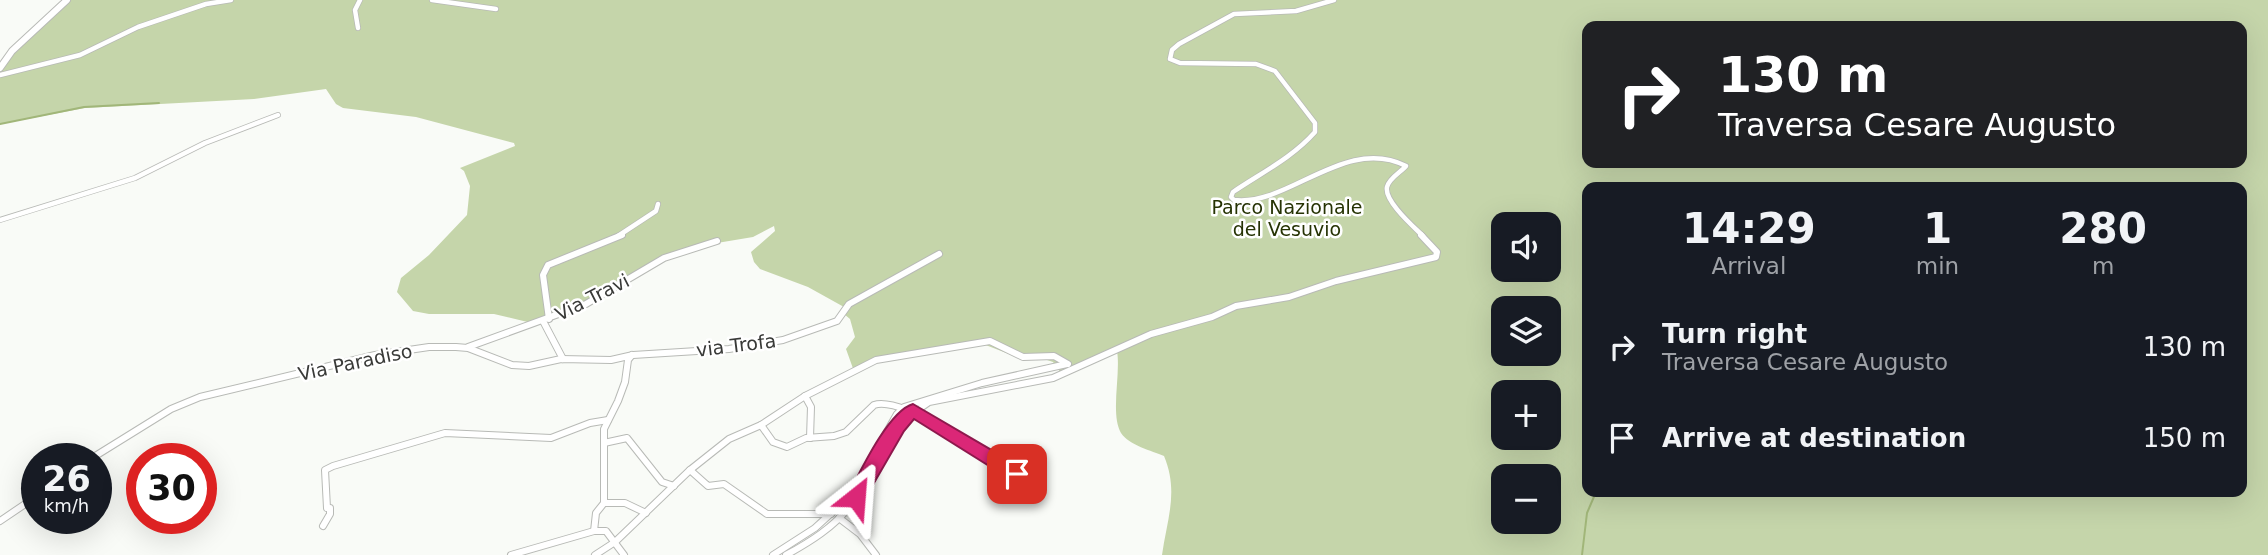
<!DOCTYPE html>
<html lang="en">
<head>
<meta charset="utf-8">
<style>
	:root { --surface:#171b24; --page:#242831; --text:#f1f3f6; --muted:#9ea1a6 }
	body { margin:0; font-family:"DejaVu Sans",sans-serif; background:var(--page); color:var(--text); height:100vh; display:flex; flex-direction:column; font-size:26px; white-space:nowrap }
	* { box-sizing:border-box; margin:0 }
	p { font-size:23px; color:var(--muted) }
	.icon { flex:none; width:38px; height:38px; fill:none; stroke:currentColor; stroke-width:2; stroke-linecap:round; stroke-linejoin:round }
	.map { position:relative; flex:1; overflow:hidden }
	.details { position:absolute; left:1582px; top:182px; width:665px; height:315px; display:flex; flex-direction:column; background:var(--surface); border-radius:14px; box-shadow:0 7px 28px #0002 }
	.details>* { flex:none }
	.top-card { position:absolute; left:1582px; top:21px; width:665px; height:147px; border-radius:14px; box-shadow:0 7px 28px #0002; background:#202124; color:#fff; overflow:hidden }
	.fabs { position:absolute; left:1491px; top:212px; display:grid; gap:14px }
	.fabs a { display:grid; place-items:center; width:70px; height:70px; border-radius:14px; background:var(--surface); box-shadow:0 7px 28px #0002; font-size:35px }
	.speed { position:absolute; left:21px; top:443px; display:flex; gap:14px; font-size:35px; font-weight:700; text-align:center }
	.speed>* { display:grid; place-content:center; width:91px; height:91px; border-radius:50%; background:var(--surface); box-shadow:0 7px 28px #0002; line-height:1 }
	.speed small { font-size:18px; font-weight:400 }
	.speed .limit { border:10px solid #d22; background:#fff; color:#111 }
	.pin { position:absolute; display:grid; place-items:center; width:60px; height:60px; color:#fff; margin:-30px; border-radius:14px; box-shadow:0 4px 10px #0006 }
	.me { position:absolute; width:77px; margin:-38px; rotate:28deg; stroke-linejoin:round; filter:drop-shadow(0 0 5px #0008) }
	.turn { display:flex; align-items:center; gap:24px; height:147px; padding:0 21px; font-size:32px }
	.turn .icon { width:91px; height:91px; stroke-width:2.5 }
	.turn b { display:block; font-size:49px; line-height:60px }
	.eta { display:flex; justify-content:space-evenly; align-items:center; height:119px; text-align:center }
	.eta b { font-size:42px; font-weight:800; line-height:49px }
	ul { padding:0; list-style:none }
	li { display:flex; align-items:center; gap:21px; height:91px; padding:0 21px }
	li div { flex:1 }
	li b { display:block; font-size:26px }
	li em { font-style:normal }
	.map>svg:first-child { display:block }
</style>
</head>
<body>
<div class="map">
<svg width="2268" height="555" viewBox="0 0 2268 555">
	<rect width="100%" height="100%" fill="#f9fbf7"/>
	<path fill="#c5d5aa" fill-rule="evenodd" d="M64 0H2268V555H1162C1167 519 1179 492 1164 456 1152 451 1129 445 1121 433 1110 414 1121 374 1117 351L1063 376 1053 362 1041 358 1022 359 983 344 880 361 855 374 846 349 855 337 850 319 844 314V307L808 287 760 269 754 262 751 252 775 231 774 226 753 237 699 246 659 260 597 302 540 325 494 314H429L413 311 397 292 401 278 429 255 467 215 470 186 464 171 460 168 515 146 514 143 416 117 343 108 336 104 326 89 254 99 85 108 0 124V64L4 57ZM1587 26H2242V163H1587ZM1587 187H2242V492H1587ZM1503 224H1549V270H1503ZM1503 308H1549V354H1503ZM1503 392H1549V438H1503ZM1503 476H1549V522H1503Z"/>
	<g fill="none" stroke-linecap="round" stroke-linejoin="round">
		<g stroke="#a1b679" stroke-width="2">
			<polyline points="0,124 84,107 159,103"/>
			<polyline points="1582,555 1587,513 1596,492"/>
		</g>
		<defs>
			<g id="street-far1">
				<polyline points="432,0 496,9"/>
				<path d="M1334 0 1296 11 1234 14 1179 44 1172 50 1170 59 1180 63 1256 64 1275 71 1315 123V132C1292 158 1261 173 1233 192L1231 197 1234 200C1288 207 1345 135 1406 166 1401 172 1389 178 1387 187 1384 201 1414 227 1423 236"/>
				<polyline points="358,28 355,10 360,0"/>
				<polyline points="0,75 80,55 138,27 206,4 231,0"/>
				<polyline points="0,220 135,178 205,143 278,115"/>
				<polyline points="618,236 656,211 658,204"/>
			</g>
			<g id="street">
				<polyline points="549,319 543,275 548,265 622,235"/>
				<polyline points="543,321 563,359"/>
				<polyline points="468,347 586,304 664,258 717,241"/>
				<polyline points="805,396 811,407 810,438"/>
				<path d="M761 425 773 442 787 447 806 438 834 436 846 432 874 405C905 394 1009 468 1038 487"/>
				<polyline points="604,443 627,438 662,482 674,486"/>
				<polyline points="92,458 171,409 200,397 375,355 429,347 456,347 468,348 512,365 529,366 561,359 611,360 633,355 729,349 783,340 837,321 849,304 939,254"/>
				<polyline points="690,470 708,486 724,484 767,514 831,514"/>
				<polyline points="604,503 625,503 646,513"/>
				<polyline points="839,518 860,534 876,555"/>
				<polyline points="0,521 37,496"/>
				<polyline points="323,526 330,514 330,508 327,508 325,470 333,466 445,433 551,438 590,423 608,420"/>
				<polyline points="594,531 596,513 604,503 604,429 618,401 625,382 628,360 632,355"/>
				<polyline points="511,555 594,531 606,531 624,555"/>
				<polyline points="595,555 615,542 690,470 729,439 761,425 805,396 876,360 990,341 1023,357 1054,356 1068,364"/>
				<polyline points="773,555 815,528 851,495 897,414 904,407 982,383 1067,364"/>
				<path d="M786 555C810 542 834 527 851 505 880 468 886 429 929 402L1053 378 1151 334 1212 317 1236 306 1289 297 1336 281 1436 257 1437 252 1421 235"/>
			</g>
			<polyline id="secondary" points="0,68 12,51 67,0"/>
		</defs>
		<use href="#street-far1" stroke="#b8bab6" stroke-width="6"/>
		<use href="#street" stroke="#b8bab6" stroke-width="8"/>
		<use href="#secondary" stroke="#b8bab6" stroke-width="8"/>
		<use href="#street-far1" stroke="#fff" stroke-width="4.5"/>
		<use href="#street" stroke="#fff" stroke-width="6"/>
		<use href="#secondary" stroke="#fff" stroke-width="6"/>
	</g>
	<path fill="#db2777" stroke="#8e194d" stroke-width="2" d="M913 404 1024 469 1027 474 1024 479H1010L914 419 904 431 863 502 856 504 850 502 847 497C859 474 888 411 913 404Z"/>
	<g text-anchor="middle" stroke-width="5" stroke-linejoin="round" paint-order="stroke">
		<g font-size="19" fill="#263304" stroke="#fff">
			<text x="1287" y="214">Parco Nazionale<tspan x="1287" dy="22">del Vesuvio</tspan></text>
		</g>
		<g font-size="19" fill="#393a38" stroke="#fff">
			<text transform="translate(592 297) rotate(-27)" y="7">Via Travi</text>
			<text transform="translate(736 345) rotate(-7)" y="7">via Trofa</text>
			<text transform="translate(355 362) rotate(-12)" y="7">Via Paradiso</text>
		</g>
	</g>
</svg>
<div class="fabs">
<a><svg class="icon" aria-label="sound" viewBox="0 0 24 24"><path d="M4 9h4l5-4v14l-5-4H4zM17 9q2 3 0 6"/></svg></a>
<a><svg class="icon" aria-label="layers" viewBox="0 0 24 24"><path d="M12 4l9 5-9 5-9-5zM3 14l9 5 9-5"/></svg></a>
<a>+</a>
<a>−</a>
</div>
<div class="speed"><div>26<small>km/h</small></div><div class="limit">30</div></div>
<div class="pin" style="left:1017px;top:474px;background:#d93025"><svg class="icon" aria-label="arrive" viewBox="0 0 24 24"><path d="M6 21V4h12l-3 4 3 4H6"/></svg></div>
<svg class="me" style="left:856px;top:497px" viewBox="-20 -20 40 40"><path d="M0-17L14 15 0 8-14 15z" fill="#db2777" stroke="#fff" stroke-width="4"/></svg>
<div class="top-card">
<div class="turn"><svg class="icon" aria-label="right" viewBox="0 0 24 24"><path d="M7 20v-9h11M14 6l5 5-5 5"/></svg><div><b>130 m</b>Traversa Cesare Augusto</div></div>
</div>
<section class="details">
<div class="eta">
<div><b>14:29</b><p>Arrival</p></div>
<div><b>1</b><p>min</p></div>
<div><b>280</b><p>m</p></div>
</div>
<ul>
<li><svg class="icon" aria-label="right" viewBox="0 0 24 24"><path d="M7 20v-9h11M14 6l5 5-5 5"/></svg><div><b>Turn right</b><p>Traversa Cesare Augusto</p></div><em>130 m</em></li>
<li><svg class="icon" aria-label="arrive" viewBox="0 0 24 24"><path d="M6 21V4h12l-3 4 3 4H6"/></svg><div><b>Arrive at destination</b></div><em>150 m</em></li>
</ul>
</section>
</div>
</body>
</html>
